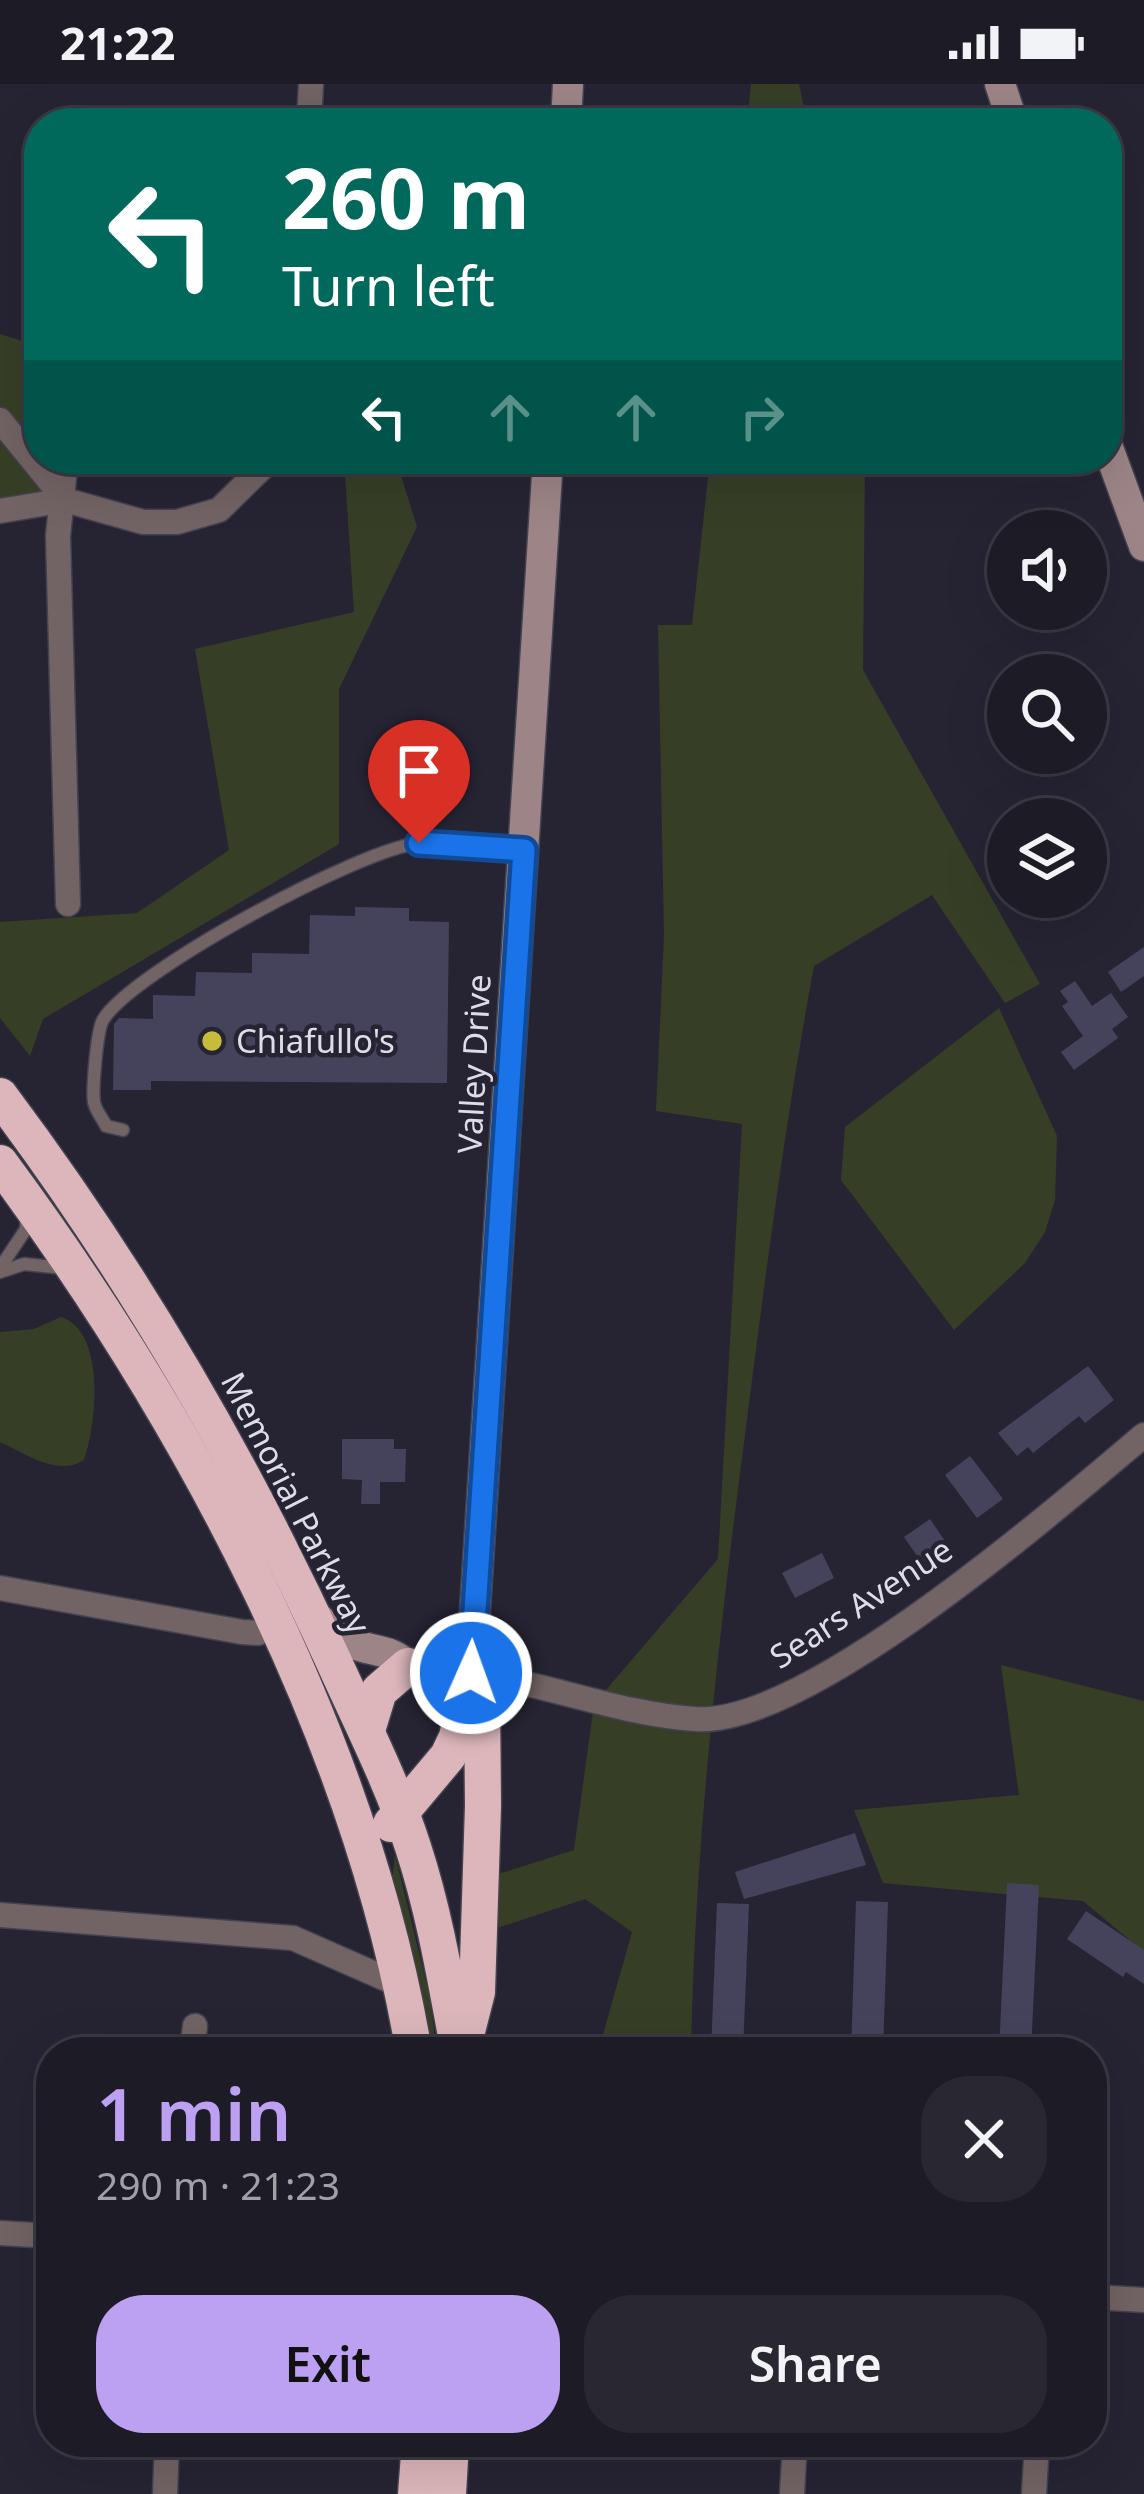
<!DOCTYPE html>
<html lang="en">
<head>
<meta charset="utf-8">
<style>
	:root { --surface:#1c1b26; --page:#292832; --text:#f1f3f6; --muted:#a0a1a7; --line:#3a3943; --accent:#bca0f2 }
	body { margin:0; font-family:"Noto Sans",sans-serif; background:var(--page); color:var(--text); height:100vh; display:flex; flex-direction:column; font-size:45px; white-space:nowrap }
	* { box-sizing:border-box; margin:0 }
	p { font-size:39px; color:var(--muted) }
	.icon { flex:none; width:66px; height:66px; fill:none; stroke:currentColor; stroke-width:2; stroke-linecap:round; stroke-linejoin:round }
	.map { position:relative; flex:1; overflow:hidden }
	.drawer { position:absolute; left:36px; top:1953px; width:1071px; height:420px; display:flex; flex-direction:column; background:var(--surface); border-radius:48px; box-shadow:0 12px 48px #0002,0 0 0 3px var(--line) }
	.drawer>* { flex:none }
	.banner { position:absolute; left:24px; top:24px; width:1098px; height:366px; border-radius:48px; box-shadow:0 12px 48px #0002,0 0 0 3px var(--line); background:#00695c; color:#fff; overflow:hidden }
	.controls { position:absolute; left:987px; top:426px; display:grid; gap:24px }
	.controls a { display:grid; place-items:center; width:120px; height:120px; border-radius:50%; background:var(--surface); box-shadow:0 12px 48px #0002,0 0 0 3px var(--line); font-size:60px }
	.pin { position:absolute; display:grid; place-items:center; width:102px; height:102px; color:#fff; margin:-123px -51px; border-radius:50% 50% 50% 0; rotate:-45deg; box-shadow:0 0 12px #0007 }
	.pin .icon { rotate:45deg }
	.me { position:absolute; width:132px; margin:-66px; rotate:2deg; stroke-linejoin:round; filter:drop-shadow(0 0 9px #0008) }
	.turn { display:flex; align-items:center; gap:42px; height:252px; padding:0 60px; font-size:54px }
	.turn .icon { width:156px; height:156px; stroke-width:2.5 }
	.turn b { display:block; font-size:84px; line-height:102px }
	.lanes { display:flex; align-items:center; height:114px; padding:0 60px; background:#0003; justify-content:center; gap:60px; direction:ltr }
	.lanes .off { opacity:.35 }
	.round { display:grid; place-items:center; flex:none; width:126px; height:126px; border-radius:48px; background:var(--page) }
	.summary { display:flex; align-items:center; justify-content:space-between; height:204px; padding:0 60px }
	h1 { font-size:72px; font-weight:600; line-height:90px; color:var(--accent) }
	.cta { display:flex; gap:24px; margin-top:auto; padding:24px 60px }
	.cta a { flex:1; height:138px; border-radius:48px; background:var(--accent); color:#111; font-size:48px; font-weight:600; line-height:138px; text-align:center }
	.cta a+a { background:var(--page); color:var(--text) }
	.status { display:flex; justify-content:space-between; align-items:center; height:84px; padding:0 60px; background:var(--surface); direction:ltr }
	.status svg { height:33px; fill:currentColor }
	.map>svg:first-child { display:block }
</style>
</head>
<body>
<div class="status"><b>21:22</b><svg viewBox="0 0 49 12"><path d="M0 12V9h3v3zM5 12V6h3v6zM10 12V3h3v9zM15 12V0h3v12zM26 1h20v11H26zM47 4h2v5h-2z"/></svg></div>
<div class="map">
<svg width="1144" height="2410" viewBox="0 0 1144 2410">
	<rect width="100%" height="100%" fill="#262433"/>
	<g fill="#363f26">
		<polygon points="751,0 799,0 807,39 747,39"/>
		<polygon points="0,250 39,262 39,375 63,375 62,414 0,425"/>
		<polygon points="344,375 396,375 417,443 339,605 339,760 43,935 30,972 0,934 0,838 137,829 229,766 195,565 354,528"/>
		<path d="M710 375H865L863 586 1040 900 1005 919 932 811 814 882C785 1038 765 1194 745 1351 718 1557 695 1761 691 1968H598L632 1848 585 1815 491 1846 492 1792 574 1766 594 1620 718 1475 742 1040 656 1027 664 851 658 541H692Z"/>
		<polygon points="999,924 1057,1052 1055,1116 1045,1148 1025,1179 954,1246 841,1096 845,1043"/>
		<path d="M61 1233C106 1247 97 1341 84 1376 57 1393 27 1370 0 1358V1248L34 1245Z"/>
		<polygon points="1001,1581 1144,1617 1144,1868 1083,1817 883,1799 854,1726 1019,1711"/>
		<polygon points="395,1771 429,1910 437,1968 427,1968 392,1798"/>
	</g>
	<g fill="#45425c">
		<polygon points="355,823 409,824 409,837 449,838 447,999 151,997 151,1006 113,1006 114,940 119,934 153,935 153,911 195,912 196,888 252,889 252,869 309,870 310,831 355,832"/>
		<polygon points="1144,863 1144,892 1121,908 1108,888"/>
		<polygon points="1075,897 1092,922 1111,909 1128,933 1112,945 1118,954 1074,986 1061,968 1083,952 1062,922 1068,918 1060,907"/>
		<polygon points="1088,1282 1114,1316 1085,1339 1079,1332 1033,1369 1028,1363 1017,1372 998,1349"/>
		<polygon points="342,1355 394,1355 394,1365 406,1365 405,1398 380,1398 380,1420 361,1420 362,1396 342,1395"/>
		<polygon points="970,1372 1003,1415 977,1434 945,1391"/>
		<polygon points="930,1435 945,1457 937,1463 946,1477 929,1489 904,1453"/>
		<polygon points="822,1469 834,1494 795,1514 782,1489"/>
		<polygon points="855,1749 866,1781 744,1815 735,1788"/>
		<polygon points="1007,1799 1039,1801 1031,1968 999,1968"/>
		<polygon points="856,1817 888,1818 883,1968 851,1968"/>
		<polygon points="717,1819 749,1820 743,1968 711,1968"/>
		<polygon points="1086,1827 1144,1866 1144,1900 1126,1888 1123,1893 1067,1855"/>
	</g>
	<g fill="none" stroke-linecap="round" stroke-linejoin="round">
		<defs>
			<g id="lane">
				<path d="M123 1046 106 1042C103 1035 95 1026 94 1018 92 1006 97 945 103 936 131 888 365 762 421 759 454 757 490 764 522 766"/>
				<polyline points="0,1184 26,1145 27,1129"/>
				<polyline points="0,1188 24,1180 63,1184"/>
			</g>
			<g id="street">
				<polyline points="309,39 311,0"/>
				<polyline points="0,336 65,416 143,438 177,438 219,426 271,375"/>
				<polyline points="66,375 58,452 68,820"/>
				<polyline points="0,427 65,416"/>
				<polyline points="0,1504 242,1548 258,1549 275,1542"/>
				<path d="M471 1589C545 1599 619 1630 695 1635 805 1644 1056 1425 1144 1351"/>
				<polyline points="0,1831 293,1854 402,1902"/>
				<polyline points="192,1968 195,1942"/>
				<polyline points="0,2149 51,2152"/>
				<polyline points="1092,2213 1144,2216"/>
				<polyline points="165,2410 167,2358"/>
				<polyline points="792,2410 795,2358"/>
				<polyline points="1034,2410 1037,2358"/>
			</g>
			<g id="secondary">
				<polyline points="1000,0 1013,39"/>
				<polyline points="566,39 568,0"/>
				<polyline points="1107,361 1144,462"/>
				<path d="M313 1529C325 1541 336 1554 353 1560 374 1568 392 1565 408 1582L471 1589 548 375"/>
			</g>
			<g id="highway">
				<path d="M0 1012C132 1188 243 1378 334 1578 362 1640 392 1698 413 1763 435 1830 446 1899 459 1968"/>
				<path d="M0 1079C190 1336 360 1651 414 1968"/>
				<polyline points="368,1643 379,1607 408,1582"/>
				<polyline points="391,1740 448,1672 457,1653 467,1603"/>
				<polyline points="464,1959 477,1908 483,1722 482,1613 471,1589"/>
				<polyline points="416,2410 420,2358"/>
				<polyline points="448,2410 451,2358"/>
			</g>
		</defs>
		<use href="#lane" stroke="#434250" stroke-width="15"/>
		<use href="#street" stroke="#434250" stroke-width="27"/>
		<use href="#secondary" stroke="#434250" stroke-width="33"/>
		<use href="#highway" stroke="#434250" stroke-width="39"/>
		<use href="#lane" stroke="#726364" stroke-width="12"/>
		<use href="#street" stroke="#726364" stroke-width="24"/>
		<use href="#secondary" stroke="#9d8587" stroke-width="30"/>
		<use href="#highway" stroke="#dcb6bb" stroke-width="36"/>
	</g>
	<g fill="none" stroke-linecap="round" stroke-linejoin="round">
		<defs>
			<polyline id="route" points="419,759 524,766 471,1589"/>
		</defs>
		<use href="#route" stroke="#114b97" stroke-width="30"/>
		<use href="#route" stroke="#1a73e8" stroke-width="21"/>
	</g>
	<circle fill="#c8bb3b" stroke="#262433" stroke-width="4.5" cx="212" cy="957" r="12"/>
	<g text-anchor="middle" stroke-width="9" stroke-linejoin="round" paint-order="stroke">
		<g font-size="33" fill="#dedde7" stroke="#262433" text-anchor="start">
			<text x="236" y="969">Chiafullo's</text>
		</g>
		<g font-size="33" fill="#dedde7" stroke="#262433">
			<text transform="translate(474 980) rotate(-87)" y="12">Valley Drive</text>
			<text transform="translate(296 1419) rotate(63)" y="12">Memorial Parkway</text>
			<text transform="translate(861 1519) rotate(-33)" y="12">Sears Avenue</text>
		</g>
	</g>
</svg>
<div class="controls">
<a><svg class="icon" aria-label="sound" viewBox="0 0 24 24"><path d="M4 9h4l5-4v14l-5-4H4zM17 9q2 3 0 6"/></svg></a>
<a><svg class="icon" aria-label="search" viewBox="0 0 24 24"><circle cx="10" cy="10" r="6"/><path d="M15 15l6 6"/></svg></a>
<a><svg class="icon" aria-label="layers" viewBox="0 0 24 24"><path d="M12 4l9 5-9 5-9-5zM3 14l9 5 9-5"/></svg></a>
</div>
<div class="pin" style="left:419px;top:759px;background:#d93025"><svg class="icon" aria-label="arrive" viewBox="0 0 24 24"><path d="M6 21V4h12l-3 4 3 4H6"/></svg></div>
<svg class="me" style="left:471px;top:1589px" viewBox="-20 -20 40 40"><circle r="17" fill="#1a73e8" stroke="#fff" stroke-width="3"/><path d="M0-11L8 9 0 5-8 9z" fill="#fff"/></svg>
<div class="banner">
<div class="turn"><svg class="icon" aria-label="left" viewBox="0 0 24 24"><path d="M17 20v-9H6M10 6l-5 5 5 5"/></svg><div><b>260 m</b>Turn left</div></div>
<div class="lanes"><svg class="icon" aria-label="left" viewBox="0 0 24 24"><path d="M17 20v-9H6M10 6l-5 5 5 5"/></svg><svg class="icon off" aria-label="ahead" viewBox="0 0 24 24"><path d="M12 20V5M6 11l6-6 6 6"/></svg><svg class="icon off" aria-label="ahead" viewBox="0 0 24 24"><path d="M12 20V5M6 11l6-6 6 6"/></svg><svg class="icon off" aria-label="right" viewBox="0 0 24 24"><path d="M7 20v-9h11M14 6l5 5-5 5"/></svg></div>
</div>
<section class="drawer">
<div class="summary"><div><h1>1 min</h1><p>290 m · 21:23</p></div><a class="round"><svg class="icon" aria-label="close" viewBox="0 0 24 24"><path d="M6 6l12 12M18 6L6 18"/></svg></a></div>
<div class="cta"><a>Exit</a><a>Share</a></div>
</section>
</div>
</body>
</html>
